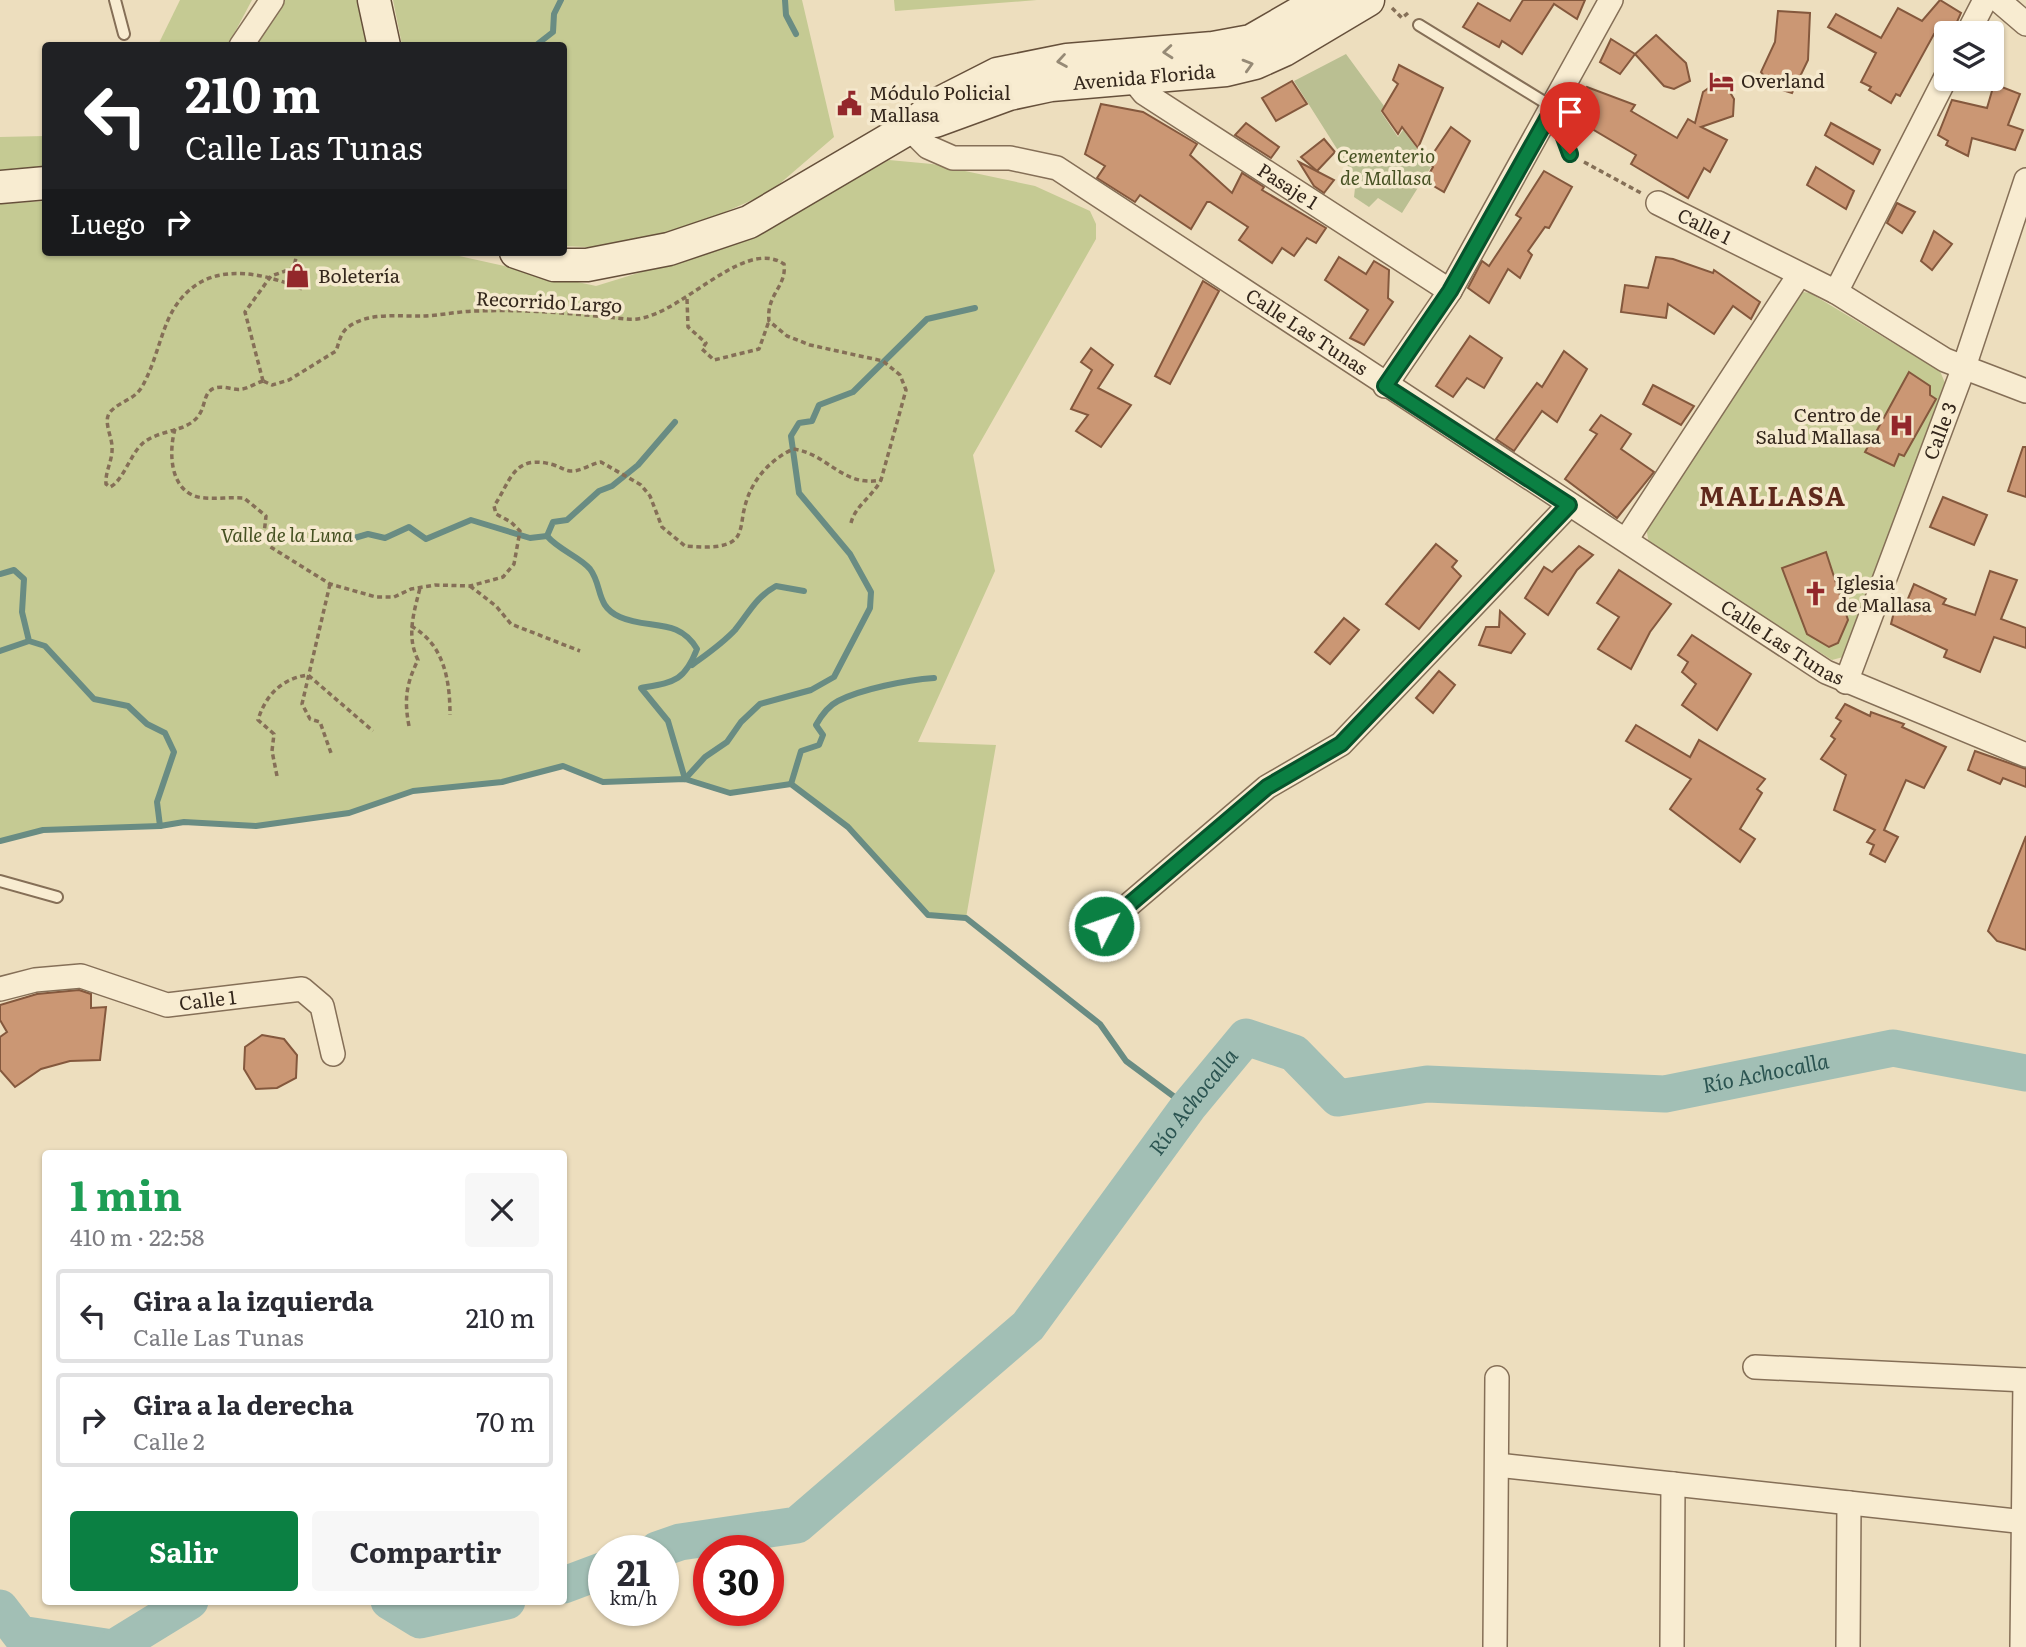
<!DOCTYPE html>
<html lang="es">
<head>
<meta charset="utf-8">
<style>
	:root { --surface:#fff; --page:#f7f7f7; --text:#2b2b33; --muted:#7c7c81; --line:#e1e1e2; --accent:#0b8043 }
	body { margin:0; font-family:Literata,serif; background:var(--page); color:var(--text); height:100vh; display:flex; flex-direction:column; font-size:26px; white-space:nowrap }
	* { box-sizing:border-box; margin:0 }
	p { font-size:23px; color:var(--muted) }
	.icon { flex:none; width:38px; height:38px; fill:none; stroke:currentColor; stroke-width:2; stroke-linecap:round; stroke-linejoin:round }
	.map { position:relative; flex:1; overflow:hidden }
	.sheet { position:absolute; left:42px; top:1150px; width:525px; height:455px; display:flex; flex-direction:column; background:var(--surface); border-radius:7px; box-shadow:0 2px 5px #0004 }
	.sheet>* { flex:none }
	.hud { position:absolute; left:42px; top:42px; width:525px; height:214px; border-radius:7px; box-shadow:0 2px 5px #0004; background:#202124; color:#fff; overflow:hidden }
	.controls { position:absolute; left:1934px; top:21px; display:grid; gap:14px }
	.controls a { display:grid; place-items:center; width:70px; height:70px; border-radius:7px; background:var(--surface); box-shadow:0 2px 5px #0004; font-size:35px }
	.speed { position:absolute; left:588px; top:1535px; display:flex; gap:14px; font-size:35px; font-weight:700; text-align:center }
	.speed>* { display:grid; place-content:center; width:91px; height:91px; border-radius:50%; background:var(--surface); box-shadow:0 2px 5px #0004; line-height:1 }
	.speed small { font-size:18px; font-weight:400 }
	.speed .limit { border:10px solid #d22; background:#fff; color:#111 }
	.pin { position:absolute; display:grid; place-items:center; width:60px; height:60px; color:#fff; margin:-72px -30px; border-radius:50% 50% 50% 0; rotate:-45deg; box-shadow:0 0 7px #0007 }
	.pin .icon { rotate:45deg }
	.me { position:absolute; width:77px; margin:-38px; rotate:49deg; stroke-linejoin:round; filter:drop-shadow(0 0 5px #0008) }
	.turn { display:flex; align-items:center; gap:24px; height:147px; padding:0 28px; font-size:32px }
	.turn .icon { width:91px; height:91px; stroke-width:2.5 }
	.turn b { display:block; font-size:49px; line-height:60px }
	.then { display:flex; align-items:center; height:66px; padding:0 28px; background:#0003; gap:14px; font-size:26px }
	.round { display:grid; place-items:center; flex:none; width:74px; height:74px; border-radius:7px; background:var(--page) }
	.head { display:flex; align-items:center; justify-content:space-between; height:119px; padding:0 28px }
	h1 { font-size:42px; font-weight:700; line-height:52px; color:#1e9e55 }
	.button { display:flex; gap:14px; margin-top:auto; padding:14px 28px }
	.button a { flex:1; height:80px; border-radius:7px; background:var(--accent); color:#fff; font-size:28px; font-weight:700; line-height:80px; text-align:center }
	.button a+a { background:var(--page); color:var(--text) }
	ul { padding:0; list-style:none }
	li { display:flex; align-items:center; gap:21px; height:94px; margin:0 14px 10px; padding:0 14px; border:4px solid var(--line); border-radius:7px }
	li div { flex:1 }
	li b { display:block; font-size:26px }
	li em { font-style:normal }
	.map>svg:first-child { display:block }
</style>
</head>
<body>
<div class="map">
<svg width="2026" height="1647" viewBox="0 0 2026 1647">
	<rect width="100%" height="100%" fill="#eddebe"/>
	<g fill="#c5ca93">
		<polygon points="180,0 252,0 228,45 158,45"/>
		<polygon points="283,0 359,0 369,46 250,46"/>
		<polygon points="393,0 802,0 834,137 770,192 696,225 606,248 564,246 564,46 402,45"/>
		<polygon points="894,0 1037,0 895,11"/>
		<polygon points="45,136 45,168 0,172 0,137"/>
		<polygon points="889,160 932,164 1035,186 1090,211 1096,224 1096,239 973,455 995,571 918,742 996,745 966,918 928,915 848,827 791,784 730,793 685,779 603,782 563,766 502,782 413,791 349,813 256,826 184,822 160,826 43,830 0,841 0,204 45,201 46,252 441,252 596,286 742,241"/>
		<polygon points="1803,292 1810,293 1940,371 1945,383 1843,657 1832,660 1649,544 1646,527 1798,296"/>
	</g>
	<polygon fill="#babf92" points="1346,54 1384,106 1381,112 1398,137 1403,130 1431,167 1402,213 1378,198 1369,207 1354,197 1356,179 1294,81"/>
	<g fill="none" stroke-linecap="round" stroke-linejoin="round">
		<g stroke="#698c83" stroke-width="6">
			<polyline points="785,0 786,15 796,34"/>
			<polyline points="535,46 553,32 554,14 561,0"/>
			<path d="M321 533 344 541 368 534 385 538 409 527 426 539 471 520 530 538 547 536C559 550 580 557 590 569 603 586 595 606 620 617 649 630 678 617 697 649 684 682 674 682 641 688L668 721 685 779"/>
			<polyline points="547,536 553,522 567,520 599,491 612,486 638,465 675,422"/>
			<polyline points="0,574 14,570 24,579 22,612 29,641 45,646 94,699 128,706 147,724 165,733 174,752 157,802 160,826 184,822 256,826 349,813 413,791 502,782 563,766 603,782 685,779 730,793 791,784 848,827 928,915 966,918 1100,1024 1126,1061 1188,1107"/>
			<polyline points="0,651 29,641"/>
			<path d="M692 665C707 654 722 644 735 630 749 613 755 598 776 586L804 591"/>
			<polyline points="685,779 705,757 727,742 741,722 760,704 811,690 834,677 870,608 871,592 850,554 799,493 791,436 799,423 812,421 819,405 853,392 927,319 975,308"/>
			<path d="M791 784 801 751 819 745 823 735 816 725C821 716 828 706 838 701 861 689 907 680 934 678"/>
			<polyline points="0,841 43,830 160,826"/>
		</g>
		<g stroke="#a2bfb5" stroke-width="37">
			<path id="s1" d="M657 1550 680 1542 797 1525 1028 1326 1188 1107 1246 1037 1294 1053 1338 1098 1427 1084 1665 1094 1893 1048 2026 1073"/>
			<polyline points="564,1585 604,1570"/>
			<polyline points="389,1601 420,1620 507,1601"/>
			<polyline points="0,1608 20,1634 106,1647"/>
			<polyline points="115,1647 190,1601"/>
		</g>
	</g>
	<g fill="#cb9774" stroke="#84583d" stroke-width="2">
		<polygon points="1523,0 1585,0 1577,19 1554,4 1522,54 1502,41 1499,47 1463,27 1478,3 1510,21"/>
		<polygon points="1940,0 1961,13 1952,33 1946,33 1946,40 1934,34 1900,96 1896,94 1891,103 1869,90 1871,87 1861,82 1876,53 1828,27 1836,14 1881,38 1898,8 1922,21"/>
		<polygon points="1778,11 1810,13 1808,60 1792,93 1773,87 1761,72 1775,42"/>
		<polygon points="1656,35 1686,63 1690,81 1674,89 1664,86 1635,54"/>
		<polygon points="1611,39 1635,54 1620,74 1600,62"/>
		<polygon points="1399,65 1443,88 1418,148 1402,127 1398,134 1382,111 1398,84 1393,80"/>
		<polygon points="1292,81 1307,104 1276,121 1262,98"/>
		<polygon points="1714,84 1728,89 1734,99 1733,116 1701,127 1727,140 1710,172 1704,168 1688,198 1631,164 1636,155 1572,117 1587,87 1635,105 1631,111 1677,138 1688,119 1695,123 1703,92"/>
		<polygon points="1994,84 2020,94 2008,125 2023,130 2015,150 1972,138 1968,156 1946,145 1948,141 1938,135 1952,100 1987,108"/>
		<polygon points="1101,104 1143,112 1197,144 1190,155 1232,193 1242,173 1264,187 1262,190 1326,228 1316,243 1307,238 1294,256 1282,248 1272,263 1239,240 1248,227 1210,202 1207,202 1191,229 1140,195 1135,202 1097,178 1105,166 1085,154"/>
		<polygon points="1246,123 1279,147 1271,158 1235,135"/>
		<polygon points="1831,123 1880,150 1873,164 1825,135"/>
		<polygon points="1451,127 1470,141 1444,192 1425,181 1433,167 1428,161"/>
		<polygon points="1324,139 1335,152 1317,171 1301,157"/>
		<polygon points="1299,162 1334,180 1324,193 1314,186"/>
		<polygon points="1816,167 1854,191 1846,209 1807,185"/>
		<polygon points="1544,171 1572,187 1549,228 1545,227 1528,251 1532,255 1520,278 1508,269 1489,303 1468,288 1482,261 1489,266 1521,218 1516,215"/>
		<polygon points="1897,203 1915,212 1902,233 1887,223"/>
		<polygon points="1934,231 1952,244 1932,270 1921,261"/>
		<polygon points="1339,257 1366,274 1374,261 1389,270 1388,298 1393,302 1364,345 1350,338 1368,310 1325,280"/>
		<polygon points="1656,257 1673,259 1713,273 1714,270 1760,302 1751,319 1733,306 1714,334 1668,304 1666,318 1621,312 1625,285 1648,288"/>
		<polygon points="1203,281 1219,291 1170,384 1155,376"/>
		<polygon points="1470,336 1502,358 1484,388 1467,378 1453,397 1436,386"/>
		<polygon points="1091,348 1113,365 1098,388 1131,405 1101,447 1076,431 1088,415 1071,409 1092,370 1081,362"/>
		<polygon points="1564,351 1587,369 1557,422 1542,411 1514,451 1496,439 1537,383 1542,387"/>
		<polygon points="1909,372 1930,386 1930,395 1936,399 1904,456 1899,454 1894,466 1865,452"/>
		<polygon points="1653,385 1694,406 1681,425 1643,404"/>
		<polygon points="1601,415 1631,434 1621,449 1654,472 1617,518 1565,479 1597,434 1590,430"/>
		<polygon points="2023,447 2026,447 2026,497 2008,491"/>
		<polygon points="1943,497 1987,515 1974,545 1930,527"/>
		<polygon points="1436,544 1457,561 1452,567 1461,576 1419,629 1386,604"/>
		<polygon points="1579,546 1593,555 1577,570 1548,615 1525,598 1544,567 1552,572"/>
		<polygon points="1826,552 1848,620 1838,643 1829,647 1807,634 1782,568"/>
		<polygon points="1619,570 1671,604 1650,632 1631,669 1598,649 1619,617 1597,603"/>
		<polygon points="1990,571 2017,580 2001,619 2026,628 2026,648 1994,637 1980,672 1944,657 1947,650 1891,624 1896,604 1905,606 1914,584 1946,599 1943,604 1975,615"/>
		<polygon points="1500,611 1525,634 1511,653 1479,645 1486,627 1499,627"/>
		<polygon points="1344,618 1359,630 1330,664 1315,652"/>
		<polygon points="1692,635 1751,674 1717,730 1682,705 1696,684 1682,672 1688,662 1678,655"/>
		<polygon points="1439,671 1455,685 1433,713 1416,698"/>
		<polygon points="1845,704 1870,716 1871,712 1904,724 1902,727 1946,747 1924,788 1906,780 1884,830 1898,837 1885,862 1870,854 1874,845 1867,842 1875,830 1834,810 1846,775 1821,759 1835,739 1831,736 1841,721 1836,718"/>
		<polygon points="1636,725 1690,757 1699,740 1765,779 1757,789 1762,793 1740,829 1755,839 1740,862 1670,809 1691,779 1626,741"/>
		<polygon points="1975,751 2026,769 2026,787 2003,778 2000,784 1968,770"/>
		<polygon points="2026,836 2026,950 1997,941 1988,931"/>
		<polygon points="79,990 91,994 91,1008 106,1007 100,1060 70,1061 41,1069 15,1087 0,1070 0,1037 7,1032 0,1020 0,1005 37,994"/>
		<polygon points="262,1035 284,1039 297,1055 296,1078 277,1088 256,1089 244,1069 245,1047"/>
	</g>
	<g fill="none" stroke-linecap="round" stroke-linejoin="round">
		<defs>
			<g id="service">
				<polyline points="115,0 124,34"/>
				<polyline points="1419,25 1554,108 1570,154"/>
				<polyline points="0,881 57,897"/>
			</g>
			<g id="minor">
				<polyline points="1998,0 2026,24"/>
				<polyline points="1968,33 1985,0"/>
				<polyline points="241,46 272,0"/>
				<path id="s2" d="M1131 77 1144 93 1450 291"/>
				<path id="s3" d="M909 128 928 147 953 158H1010L1057 168 1826 672 2026 755"/>
				<path id="s4" d="M1658 203 1836 292 1945 360 2026 391"/>
				<polyline points="1836,292 1946,77"/>
				<polyline points="1385,386 1450,291 1611,0"/>
				<polyline points="1626,540 1799,275"/>
				<path id="s5" d="M1846 682 1964 367 2026 180"/>
				<polyline points="1104,926 1267,787 1341,744 1569,505"/>
				<path id="s6" d="M0 989 35 980 81 976 167 1005 302 989 322 1006 333 1054"/>
				<polyline points="1755,1367 2026,1380"/>
				<polyline points="1497,1465 2026,1522"/>
				<polyline points="1495,1647 1497,1378"/>
				<polyline points="1672,1647 1673,1484"/>
				<polyline points="1848,1647 1849,1503"/>
				<polyline points="2022,1647 2025,1380"/>
			</g>
			<g id="secondary">
				<polyline points="374,0 384,46"/>
				<path id="s7" d="M935 121 1009 94 1051 85 1226 70 1255 63 1284 50 1368 0"/>
				<polyline points="0,187 46,183"/>
				<polyline points="516,252 554,265 587,265 669,249 749,222 909,128 938,104 997,74 1067,60 1213,48 1251,41 1322,0"/>
			</g>
		</defs>
		<use href="#service" stroke="#856f57" stroke-width="14"/>
		<use href="#minor" stroke="#856f57" stroke-width="26"/>
		<use href="#secondary" stroke="#66503b" stroke-width="35"/>
		<g stroke="#856f57" stroke-width="3.5" stroke-dasharray="5 3.5" stroke-linecap="butt">
			<polyline points="1392,8 1402,18 1408,13"/>
			<polyline points="1584,162 1641,193"/>
			<polyline points="687,299 688,327 706,343 702,349 714,360 759,349 769,321"/>
			<path d="M263 381C256 383 249 388 242 389 234 391 224 385 215 388 203 392 206 405 199 415 187 433 158 429 142 444 130 455 123 481 110 487L106 484C105 471 113 460 112 447 112 436 102 420 111 411 122 400 135 400 143 385 154 365 159 341 168 320 195 260 252 268 302 289"/>
			<polyline points="263,381 245,312 271,276 294,268 297,252"/>
			<path d="M175 429C168 454 170 496 205 498 218 499 231 497 244 498L266 516 264 534 269 546 330 584 376 597H394L411 589 435 585 470 586 503 577 514 564 520 531 511 522 496 514 494 506C511 481 513 453 554 465 560 467 564 470 570 471 580 472 590 464 601 462L641 485 650 496 662 527 685 546C699 547 728 550 737 537 742 530 742 518 744 510 750 482 768 461 793 449 827 453 843 488 881 480L906 390 900 375 883 361 810 345 787 336 769 321C766 294 787 287 784 264 741 235 675 325 627 319 577 314 528 309 478 311 460 311 443 315 425 316 400 317 368 311 347 328 340 334 339 343 336 351L289 380 272 385 263 381"/>
			<path d="M851 523C855 506 872 497 881 480"/>
			<polyline points="330,584 302,704 310,719 320,722 331,753"/>
			<polyline points="470,586 496,606 511,624 580,651"/>
			<path d="M411 626C444 644 450 680 450 715"/>
			<path d="M409 726C404 700 406 684 418 660 406 636 414 612 420 588"/>
			<path d="M277 776 272 751 274 734 258 720C265 696 282 678 308 675L373 731"/>
		</g>
		<use href="#service" stroke="#f8ecd1" stroke-width="10"/>
		<use href="#minor" stroke="#f8ecd1" stroke-width="23"/>
		<use href="#secondary" stroke="#f8ecd1" stroke-width="32"/>
	</g>
	<defs><path id="oneway-chevron" d="M-2-3.5L2.5 0L-2 3.5" fill="none" stroke-width="1.6" stroke-linecap="round" stroke-linejoin="round" transform="scale(1.75)"/></defs>
	<g stroke="#968a76">
		<use href="#oneway-chevron" transform="translate(1168 52) rotate(175)"/>
		<use href="#oneway-chevron" transform="translate(1062 61) rotate(171)"/>
		<use href="#oneway-chevron" transform="translate(1248 65) rotate(-16)"/>
	</g>
	<g fill="none" stroke-linecap="round" stroke-linejoin="round">
		<defs>
			<polyline id="route" points="1104,926 1267,787 1341,744 1569,505 1385,386 1450,291 1553,108 1570,154"/>
		</defs>
		<use href="#route" stroke="#07532c" stroke-width="18"/>
		<use href="#route" stroke="#0b8043" stroke-width="12"/>
	</g>
	<defs>
		<symbol id="hotel-bare" viewBox="-9 -9 18 18"><path d="M-6-4.5h1.5V1H6V5H4.5V3h-9V5H-6ZM-4 0a1.8 1.8 0 1 1 3.6 0ZM.5 0V-2.5h3Q6-2.5 6 0Z" fill="#93282b" stroke="#f5e9ce" stroke-width="2.5" paint-order="stroke"/></symbol>
		<symbol id="civic-bare" viewBox="-9 -9 18 18"><path d="M-.6-6.5H3V-4.5H.6V-3L4-1V1h2V6H-6V1h2V-1L-.6-3ZM-1.2 2.5V6h2.4V2.5Z" fill="#93282b" stroke="#f5e9ce" stroke-width="2.5" paint-order="stroke"/></symbol>
		<symbol id="shop-bare" viewBox="-9 -9 18 18"><path d="M-5-2.5h2.3a2.7 3.5 0 0 1 5.4 0H5L5.5 6h-11ZM-1.5-2.5h3a1.5 2.3 0 0 0-3 0Z" fill="#93282b" stroke="#f5e9ce" stroke-width="2.5" paint-order="stroke"/></symbol>
		<symbol id="hospital-bare" viewBox="-9 -9 18 18"><path d="M-5-5h3v3.5h4V-5h3V5h-3V1.5h-4V5h-3Z" fill="#93282b" stroke="#f5e9ce" stroke-width="2.5" paint-order="stroke"/></symbol>
		<symbol id="church-bare" viewBox="-9 -9 18 18"><path d="M-1.2-6h2.4v3.5h3.3v2.4h-3.3V6h-2.4V-.1h-3.3v-2.4h3.3Z" fill="#93282b" stroke="#f5e9ce" stroke-width="2.5" paint-order="stroke"/></symbol>
	</defs>
	<g fill-rule="evenodd">
		<use href="#hotel-bare" x="1704" y="64" width="35" height="35"/>
		<use href="#civic-bare" x="832" y="86" width="35" height="35"/>
		<use href="#shop-bare" x="280" y="258" width="35" height="35"/>
		<use href="#hospital-bare" x="1884" y="408" width="35" height="35"/>
		<use href="#church-bare" x="1798" y="576" width="35" height="35"/>
	</g>
	<g text-anchor="middle" stroke-width="7" stroke-linejoin="round" paint-order="stroke">
		<g font-size="19" fill="#34271c" stroke="#f5e9ce">
			<text dy="7" stroke="none"><textPath href="#s7" startOffset="215">Avenida Florida</textPath></text>
			<text dy="7" stroke="none"><textPath href="#s2" startOffset="192">Pasaje 1</textPath></text>
			<text dy="7" stroke="none"><textPath href="#s4" startOffset="52">Calle 1</textPath></text>
			<text transform="translate(549 302) rotate(3)" y="7">Recorrido Largo</text>
			<text dy="7" stroke="none"><textPath href="#s3" startOffset="458">Calle Las Tunas</textPath></text>
			<text dy="7" stroke="none"><textPath href="#s5" startOffset="268">Calle 3</textPath></text>
			<text dy="7" stroke="none"><textPath href="#s3" startOffset="1026">Calle Las Tunas</textPath></text>
			<text dy="7" stroke="none"><textPath href="#s6" startOffset="214">Calle 1</textPath></text>
		</g>
		<g font-size="19" fill="#34271c" stroke="#f5e9ce" text-anchor="start">
			<text x="1741" y="88">Overland</text>
			<text x="869" y="100">Módulo Policial<tspan x="869" dy="22">Mallasa</tspan></text>
			<text x="318" y="283">Boletería</text>
			<text x="1881" y="422" text-anchor="end">Centro de<tspan x="1881" dy="22">Salud Mallasa</tspan></text>
			<text x="1836" y="590">Iglesia<tspan x="1836" dy="22">de Mallasa</tspan></text>
		</g>
		<g font-size="19" font-style="italic" fill="#465122" stroke="#f5e9ce">
			<text x="1386" y="163">Cementerio<tspan x="1386" dy="22">de Mallasa</tspan></text>
			<text x="287" y="542">Valle de la Luna</text>
		</g>
		<g font-size="21" font-style="italic" fill="#2b5451" stroke="#f5e9ce">
			<text dy="7" stroke="none"><textPath href="#s1" startOffset="1354">Río Achocalla</textPath></text>
			<text dy="7" stroke="none"><textPath href="#s1" startOffset="726">Río Achocalla</textPath></text>
		</g>
		<g font-size="26" font-weight="bold" letter-spacing="2" fill="#60291c" stroke="#f5e9ce">
			<text x="1773" y="506">MALLASA</text>
		</g>
	</g>
</svg>
<div class="controls">
<a><svg class="icon" aria-label="layers" viewBox="0 0 24 24"><path d="M12 4l9 5-9 5-9-5zM3 14l9 5 9-5"/></svg></a>
</div>
<div class="speed"><div>21<small>km/h</small></div><div class="limit">30</div></div>
<div class="pin" style="left:1570px;top:154px;background:#d93025"><svg class="icon" aria-label="arrive" viewBox="0 0 24 24"><path d="M6 21V4h12l-3 4 3 4H6"/></svg></div>
<svg class="me" style="left:1104px;top:926px" viewBox="-20 -20 40 40"><circle r="17" fill="#0b8043" stroke="#fff" stroke-width="3"/><path d="M0-11L8 9 0 5-8 9z" fill="#fff"/></svg>
<div class="hud">
<div class="turn"><svg class="icon" aria-label="left" viewBox="0 0 24 24"><path d="M17 20v-9H6M10 6l-5 5 5 5"/></svg><div><b>210 m</b>Calle Las Tunas</div></div>
<div class="then">Luego<svg class="icon" aria-label="right" viewBox="0 0 24 24"><path d="M7 20v-9h11M14 6l5 5-5 5"/></svg></div>
</div>
<section class="sheet">
<div class="head"><div><h1>1 min</h1><p>410 m · 22:58</p></div><a class="round"><svg class="icon" aria-label="close" viewBox="0 0 24 24"><path d="M6 6l12 12M18 6L6 18"/></svg></a></div>
<ul>
<li><svg class="icon" aria-label="left" viewBox="0 0 24 24"><path d="M17 20v-9H6M10 6l-5 5 5 5"/></svg><div><b>Gira a la izquierda</b><p>Calle Las Tunas</p></div><em>210 m</em></li>
<li><svg class="icon" aria-label="right" viewBox="0 0 24 24"><path d="M7 20v-9h11M14 6l5 5-5 5"/></svg><div><b>Gira a la derecha</b><p>Calle 2</p></div><em>70 m</em></li>
</ul>
<div class="button"><a>Salir</a><a>Compartir</a></div>
</section>
</div>
</body>
</html>
